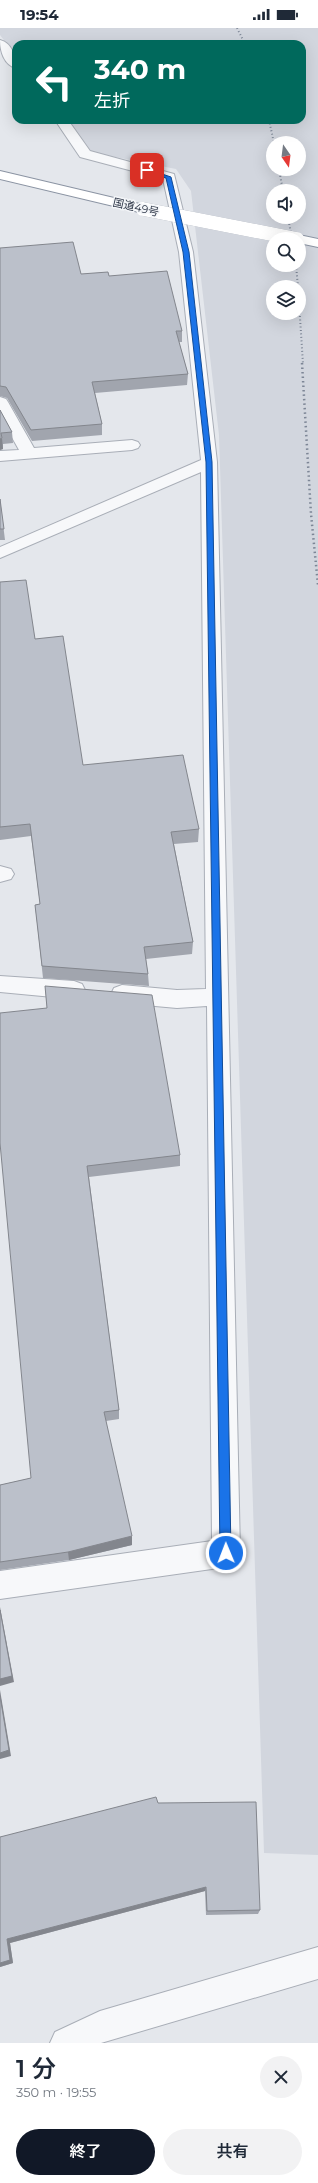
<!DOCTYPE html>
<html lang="ja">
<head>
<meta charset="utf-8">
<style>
	:root { --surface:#fff; --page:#f2f2f3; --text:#1f2937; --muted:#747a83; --accent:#111827 }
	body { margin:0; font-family:Montserrat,"Noto Sans JP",sans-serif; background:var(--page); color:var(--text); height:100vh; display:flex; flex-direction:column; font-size:15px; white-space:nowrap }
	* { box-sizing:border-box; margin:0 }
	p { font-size:13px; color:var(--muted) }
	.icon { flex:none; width:22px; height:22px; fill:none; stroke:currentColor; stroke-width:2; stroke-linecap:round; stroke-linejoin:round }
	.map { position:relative; height:2015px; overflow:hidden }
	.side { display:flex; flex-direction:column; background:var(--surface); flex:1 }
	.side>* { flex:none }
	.hud { position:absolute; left:12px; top:12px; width:294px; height:84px; border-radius:12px; box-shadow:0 4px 16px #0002; background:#00695c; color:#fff; overflow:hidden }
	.needle { width:26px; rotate:166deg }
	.controls { position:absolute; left:266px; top:108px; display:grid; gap:8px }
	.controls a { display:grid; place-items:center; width:40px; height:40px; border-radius:50%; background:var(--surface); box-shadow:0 4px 16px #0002; font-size:20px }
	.pin { position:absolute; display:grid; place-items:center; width:34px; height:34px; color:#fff; margin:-17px; border-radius:8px; box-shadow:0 2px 6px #0006 }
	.me { position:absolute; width:44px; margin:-22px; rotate:359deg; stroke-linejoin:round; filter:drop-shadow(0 0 3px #0008) }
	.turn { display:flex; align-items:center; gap:14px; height:84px; padding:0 16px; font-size:18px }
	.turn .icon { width:52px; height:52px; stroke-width:2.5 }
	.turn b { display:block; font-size:28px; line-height:34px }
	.round { display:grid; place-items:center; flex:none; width:42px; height:42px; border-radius:21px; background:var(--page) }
	.summary { display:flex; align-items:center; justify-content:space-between; height:68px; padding:0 16px }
	h1 { font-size:24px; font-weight:600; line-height:30px }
	.primary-button { display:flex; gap:8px; margin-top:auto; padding:8px 16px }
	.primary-button a { flex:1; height:46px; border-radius:24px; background:var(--accent); color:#fff; font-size:16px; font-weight:600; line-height:46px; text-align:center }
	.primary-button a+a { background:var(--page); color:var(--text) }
	.status { display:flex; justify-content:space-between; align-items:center; height:28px; padding:0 20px; background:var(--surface); direction:ltr }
	.status svg { height:11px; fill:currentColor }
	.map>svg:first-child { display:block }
</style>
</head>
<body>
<div class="status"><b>19:54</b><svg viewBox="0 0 49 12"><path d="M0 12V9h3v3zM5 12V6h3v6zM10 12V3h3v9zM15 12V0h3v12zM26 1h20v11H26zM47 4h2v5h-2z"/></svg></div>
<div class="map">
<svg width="318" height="2015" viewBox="0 0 318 2015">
	<rect width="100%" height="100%" fill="#e4e7ec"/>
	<path fill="#d2d6de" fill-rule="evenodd" d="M0 0H318V1827L264 1825 219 407 191 163 176 141 90 124 65 92H302V16H16V28L0 7ZM273 115H299V141H273ZM273 163H299V189H273ZM273 211H299V237H273ZM273 259H299V285H273Z"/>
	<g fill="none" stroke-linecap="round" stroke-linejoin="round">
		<defs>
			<g id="minor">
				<path d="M0 12C12 15 16 29 16 40 4 37 0 23 0 12Z"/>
				<polygon points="55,92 68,92 90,123 174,146 193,224 217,434 240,1525 236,1535 226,1539 0,1571 0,1543 212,1513 207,978 177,980 122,975 114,972 111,966 114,960 122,957 177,962 206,961 201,444 0,530 0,519 201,432 179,224 163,151 80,129"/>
				<polygon points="0,369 6,371 8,374 34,420 132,412 138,414 140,417 138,420 132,422 0,433 0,423 19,422 0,388"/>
				<polygon points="0,838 11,841 14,846 11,851 0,854"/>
				<polygon points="0,948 74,953 82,956 85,962 82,968 74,971 0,964"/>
				<polygon points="318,1919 318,1951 101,2015 50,2015 55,2004 100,1983"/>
			</g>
			<g id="highway">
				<polygon points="0,143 148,178 150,181 143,185 0,151"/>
				<polygon points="299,207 318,211 318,219 299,215 299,211 292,211"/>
			</g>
		</defs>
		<use href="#minor" stroke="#a9aeb7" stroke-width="2"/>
		<use href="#highway" stroke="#8b94a3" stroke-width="2"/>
		<use href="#minor" fill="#f7f8fa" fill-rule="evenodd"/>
		<use href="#highway" fill="#fff" fill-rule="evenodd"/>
		<g stroke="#7d8696" stroke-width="2" stroke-dasharray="1 2.5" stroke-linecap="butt">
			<polyline points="237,0 245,16"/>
			<polyline points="269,92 274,115"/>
			<polyline points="279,141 283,163"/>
			<polyline points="288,189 292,211"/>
			<polyline points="296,237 298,259"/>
			<polyline points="299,274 303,336"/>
		</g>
		<polyline stroke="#7d8696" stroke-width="2.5" stroke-dasharray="1.5 3" stroke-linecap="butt" points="302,335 311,486 318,557"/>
		<defs>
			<polyline id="highway-bridge" points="143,181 297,211"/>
		</defs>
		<use href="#highway-bridge" stroke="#8b94a3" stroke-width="14" stroke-linecap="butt"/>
		<use href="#highway-bridge" stroke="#fff" stroke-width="14"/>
	</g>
	<g fill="#a1a5ae">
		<polygon points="0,220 81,246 109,248 182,303 182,314 179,314 188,346 187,357 95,365 102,396 102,407 32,413 7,370 0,368"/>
		<polygon points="0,382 12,404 13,415 3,416 3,421 0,422"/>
		<polygon points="0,471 5,512 0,512"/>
		<polygon points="0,554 35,611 83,737 199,801 198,814 174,816 193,914 192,926 146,931 148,946 149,958 43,950 35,877 40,876 31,808 0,812"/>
		<polygon points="45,958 180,1127 180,1138 89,1149 119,1382 119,1391 106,1393 132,1517 69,1532 0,1542 0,1457 31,1450 47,980"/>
		<polygon points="158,1775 260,1882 258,1886 206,1887 205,1863 10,1915 13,1935 0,1939 0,1809"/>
	</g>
	<g fill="#83868d">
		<polygon points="2,410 3,421 0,422 0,411"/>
		<polygon points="132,1508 132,1517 69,1532 68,1524"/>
		<polygon points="0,1579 14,1654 0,1658"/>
		<polygon points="0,1662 11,1728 0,1731"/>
		<polygon points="206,1859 205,1863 10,1915 13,1935 0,1939 0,1935 7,1911"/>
	</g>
	<g fill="#bbc0ca" stroke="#83868d">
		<polygon points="73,214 81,246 108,244 109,248 167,243 182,303 176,303 188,346 92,354 102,396 31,402 6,359 0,358 0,220"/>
		<polygon points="0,382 12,404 1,405 2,410 0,411"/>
		<polygon points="0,471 4,501 0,501"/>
		<polygon points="26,552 35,611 63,608 83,737 183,727 199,801 171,804 193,914 144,919 148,946 42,938 35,877 40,876 30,796 0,799 0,554"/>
		<polygon points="45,958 152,967 180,1127 87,1138 119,1382 104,1384 132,1508 68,1524 0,1534 0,1457 31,1450 0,1115 0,985 47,980"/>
		<polygon points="0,1582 12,1648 0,1651"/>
		<polygon points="0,1668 9,1722 0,1725"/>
		<polygon points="156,1769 158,1775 256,1774 260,1882 207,1883 206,1859 7,1911 10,1932 0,1935 0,1809"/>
	</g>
	<polygon fill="#1a73e8" stroke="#114b97" points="147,141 171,149 189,224 212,434 231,1525 230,1529 226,1531 222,1529 220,1525 206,434 183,224 166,150 145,144"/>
	<g text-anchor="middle" stroke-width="3" stroke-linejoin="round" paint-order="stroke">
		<g font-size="11" fill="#2b3445" stroke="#f4f6f9">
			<text transform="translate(136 179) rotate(13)" y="4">国道49号</text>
		</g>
	</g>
</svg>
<div class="controls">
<a><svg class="needle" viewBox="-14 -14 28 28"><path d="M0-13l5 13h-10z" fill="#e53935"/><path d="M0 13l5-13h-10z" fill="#747a83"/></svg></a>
<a><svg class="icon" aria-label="sound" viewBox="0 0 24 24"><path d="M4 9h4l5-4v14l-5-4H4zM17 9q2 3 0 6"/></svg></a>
<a><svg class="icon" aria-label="search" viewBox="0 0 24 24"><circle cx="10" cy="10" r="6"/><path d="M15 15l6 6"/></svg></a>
<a><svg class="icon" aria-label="layers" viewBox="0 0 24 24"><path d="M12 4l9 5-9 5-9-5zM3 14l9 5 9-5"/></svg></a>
</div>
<div class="pin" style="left:147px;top:142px;background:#d93025"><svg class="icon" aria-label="arrive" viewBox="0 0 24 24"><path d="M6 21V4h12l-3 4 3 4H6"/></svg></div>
<svg class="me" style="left:226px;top:1525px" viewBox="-20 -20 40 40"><circle r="17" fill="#1a73e8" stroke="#fff" stroke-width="3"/><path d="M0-11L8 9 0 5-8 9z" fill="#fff"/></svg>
<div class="hud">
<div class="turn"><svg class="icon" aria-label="left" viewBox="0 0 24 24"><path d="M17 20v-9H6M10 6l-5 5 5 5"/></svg><div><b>340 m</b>左折</div></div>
</div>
</div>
<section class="side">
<div class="summary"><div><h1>1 分</h1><p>350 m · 19:55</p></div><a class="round"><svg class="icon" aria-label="close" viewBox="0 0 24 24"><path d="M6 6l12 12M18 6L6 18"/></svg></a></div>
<div class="primary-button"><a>終了</a><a>共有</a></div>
</section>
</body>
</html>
